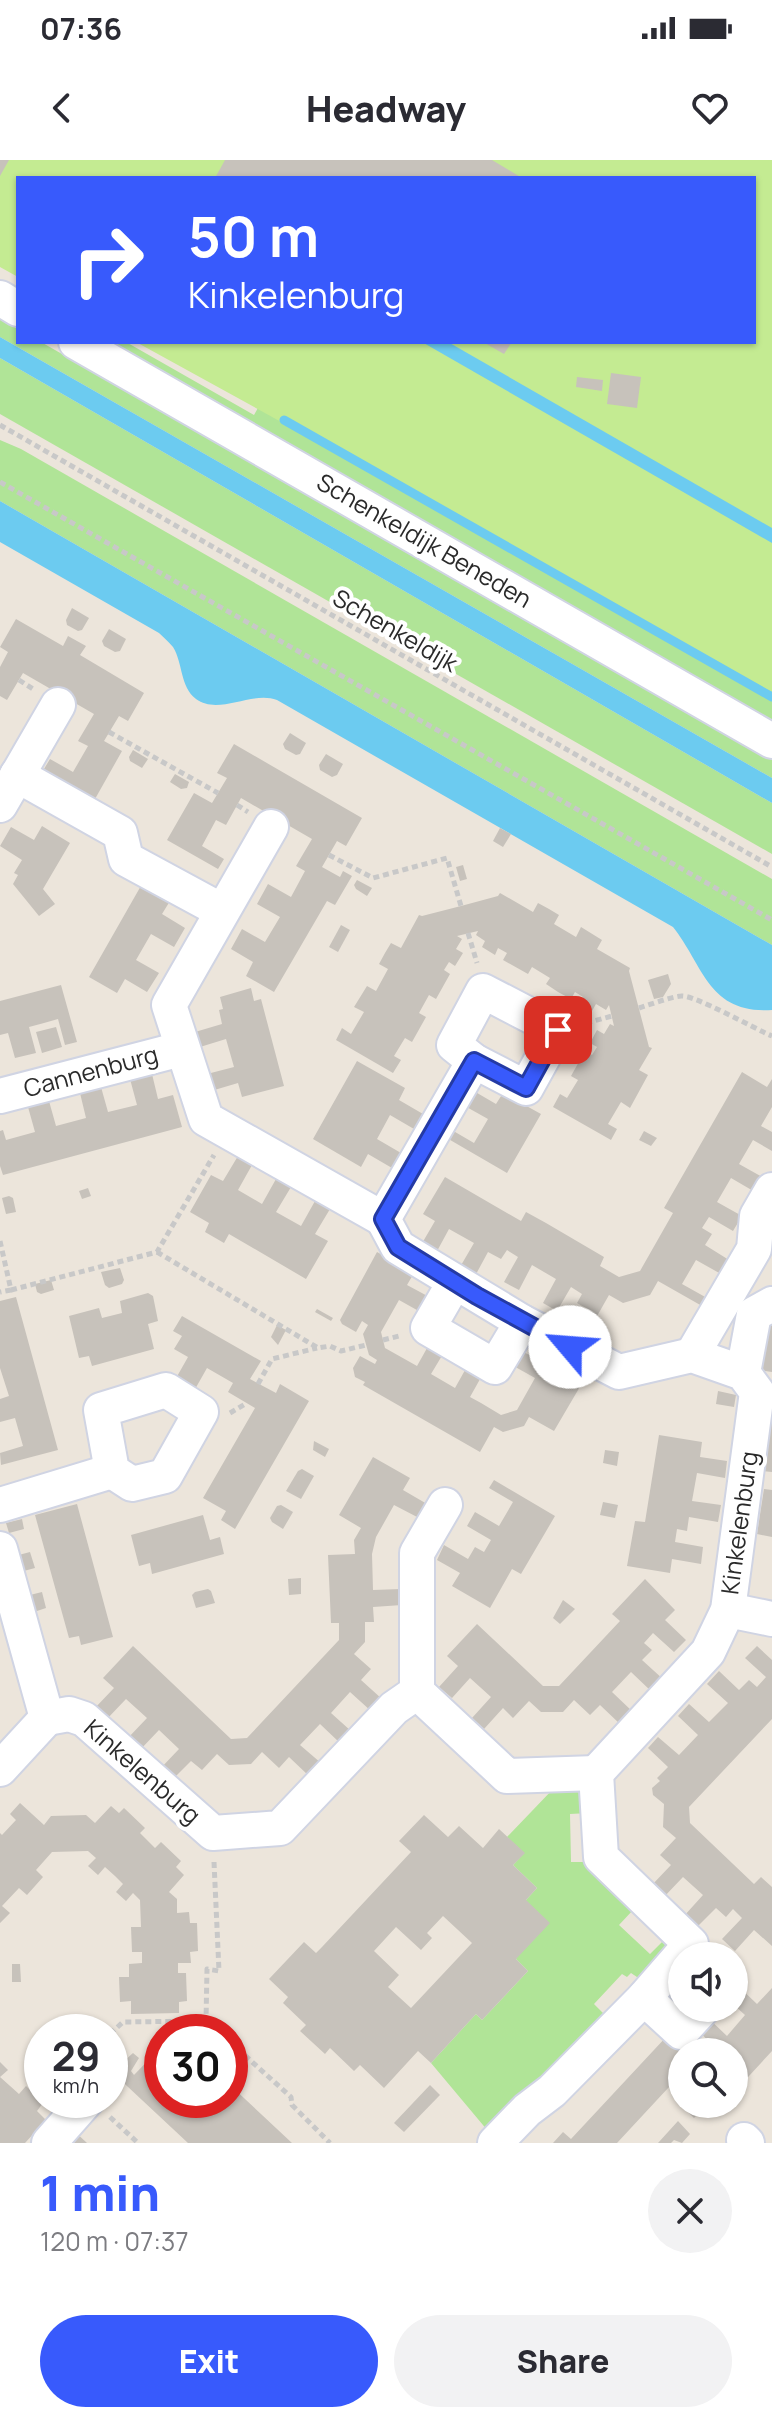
<!DOCTYPE html>
<html lang="en">
<head>
<meta charset="utf-8">
<style>
	:root { --surface:#fff; --page:#f2f2f3; --text:#2b2b33; --muted:#7c7c81; --accent:#385afc }
	body { margin:0; font-family:Manrope,sans-serif; background:var(--page); color:var(--text); height:100vh; display:flex; flex-direction:column; font-size:30px; white-space:nowrap }
	* { box-sizing:border-box; margin:0 }
	p { font-size:26px; color:var(--muted) }
	.icon { flex:none; width:44px; height:44px; fill:none; stroke:currentColor; stroke-width:2; stroke-linecap:round; stroke-linejoin:round }
	.map { position:relative; height:1983px; overflow:hidden }
	.details { display:flex; flex-direction:column; background:var(--surface); flex:1 }
	.details>* { flex:none }
	.guide { position:absolute; left:16px; top:16px; width:740px; height:168px; border-radius:0px; box-shadow:0 2px 6px #0004; background:#385afc; color:#fff; overflow:hidden }
	.buttons { position:absolute; left:668px; top:1782px; display:grid; gap:16px }
	.buttons a { display:grid; place-items:center; width:80px; height:80px; border-radius:50%; background:var(--surface); box-shadow:0 2px 6px #0004; font-size:40px }
	.speed { position:absolute; left:24px; top:1854px; display:flex; gap:16px; font-size:40px; font-weight:700; text-align:center }
	.speed>* { display:grid; place-content:center; width:104px; height:104px; border-radius:50%; background:var(--surface); box-shadow:0 2px 6px #0004; line-height:1 }
	.speed small { font-size:20px; font-weight:400 }
	.speed .limit { border:12px solid #d22; background:#fff; color:#111 }
	.pin { position:absolute; display:grid; place-items:center; width:68px; height:68px; color:#fff; margin:-34px; border-radius:16px; box-shadow:0 4px 12px #0006 }
	.me { position:absolute; width:88px; margin:-44px; rotate:297deg; stroke-linejoin:round; filter:drop-shadow(0 0 6px #0008) }
	.turn { display:flex; align-items:center; gap:28px; height:168px; padding:0 40px; font-size:36px }
	.turn .icon { width:104px; height:104px; stroke-width:2.5 }
	.turn b { display:block; font-size:56px; line-height:68px }
	.round { display:grid; place-items:center; flex:none; width:84px; height:84px; border-radius:42px; background:var(--page) }
	.headline { display:flex; align-items:center; justify-content:space-between; height:136px; padding:0 40px }
	h1 { font-size:48px; font-weight:800; line-height:60px; color:var(--accent) }
	.primary-button { display:flex; gap:16px; margin-top:auto; padding:16px 40px }
	.primary-button a { flex:1; height:92px; border-radius:48px; background:var(--accent); color:#fff; font-size:32px; font-weight:800; line-height:92px; text-align:center }
	.primary-button a+a { background:var(--page); color:var(--text) }
	.status { display:flex; justify-content:space-between; align-items:center; height:56px; padding:0 40px; background:var(--surface); direction:ltr }
	.status svg { height:22px; fill:currentColor }
	header { display:flex; justify-content:space-between; align-items:center; height:104px; padding:0 40px; background:var(--surface); font-size:36px; font-weight:800 }
	.map>svg:first-child { display:block }
</style>
</head>
<body>
<div class="status"><b>07:36</b><svg viewBox="0 0 49 12"><path d="M0 12V9h3v3zM5 12V6h3v6zM10 12V3h3v9zM15 12V0h3v12zM26 1h20v11H26zM47 4h2v5h-2z"/></svg></div>
<header><svg class="icon" aria-label="back" viewBox="0 0 24 24"><path d="M15 5l-7 7 7 7"/></svg>Headway<svg class="icon" aria-label="heart" viewBox="0 0 24 24"><path d="M12 20l-8-8c-3-5 5-10 8-4 3-6 11-1 8 4z"/></svg></header>
<div class="map">
<svg width="772" height="1983" viewBox="0 0 772 1983">
	<rect width="100%" height="100%" fill="#ece5db"/>
	<g fill="#b0e497">
		<polygon points="0,159 18,169 18,182 41,182 772,600 772,618 0,177"/>
		<polygon points="106,182 126,182 254,255 295,182 772,383 772,561"/>
		<polygon points="0,198 772,643 772,694 0,254"/>
		<polygon points="0,280 21,289 772,719 772,785 0,341"/>
		<polygon points="554,1628 588,1634 589,1653 570,1654 571,1702 589,1702 633,1750 619,1765 650,1794 665,1779 675,1791 646,1823 631,1813 627,1817 622,1814 594,1844 608,1858 595,1875 582,1876 553,1911 488,1971 431,1903 476,1854 482,1860 528,1811 516,1799 526,1740 537,1728 513,1705 524,1693 507,1677"/>
	</g>
	<polygon fill="#c4eb92" points="0,0 772,0 772,532 136,182 754,182 754,18 18,18 18,117 0,107"/>
	<g fill="#6ccbf0">
		<polygon points="0,177 772,618 772,643 0,198"/>
		<polygon points="422,182 448,182 772,368 772,383"/>
		<path d="M0 341 772 785V850C708 854 704 806 673 767L277 540C252 530 219 556 196 539 180 527 183 503 173 487 169 482 164 478 159 473L0 382Z"/>
	</g>
	<g fill="none" stroke-linecap="round" stroke-linejoin="round">
		<polyline stroke="#6ccbf0" stroke-width="9" points="284,260 772,537"/>
	</g>
	<g fill="#c7c2bb" fill-rule="evenodd">
		<polygon points="0,0 9,0 0,16"/>
		<polygon points="225,0 492,0 522,18 215,18"/>
		<polygon points="483,182 512,182 504,194"/>
		<polygon points="611,213 641,217 637,248 607,244"/>
		<polygon points="577,217 603,220 602,231 576,227"/>
		<polygon points="72,448 89,458 82,470 78,471 67,465 66,460"/>
		<polygon points="16,459 63,486 68,476 86,486 80,495 144,533 128,561 119,556 104,581 122,591 95,639 44,609 50,599 73,612 88,586 78,581 94,554 23,513 7,540 0,536 0,507 8,492 0,487"/>
		<polygon points="109,469 126,479 120,491 115,492 104,486 102,481"/>
		<polygon points="290,573 306,583 300,594 296,595 285,589 283,584"/>
		<polygon points="234,584 362,658 346,686 337,681 322,707 340,717 343,711 352,716 335,745 327,741 274,832 246,816 253,802 231,789 242,769 265,782 280,757 257,744 268,724 291,737 305,711 296,706 312,679 241,638 226,665 216,660 202,686 224,699 218,709 167,680 194,633 212,643 227,618 217,613"/>
		<polygon points="133,590 148,599 142,608 130,601 129,597"/>
		<polygon points="326,594 343,604 337,615 332,617 320,610 319,605"/>
		<polygon points="175,614 189,622 187,628 181,629 170,622"/>
		<polygon points="42,666 70,683 43,729 55,744 39,756 13,724 18,715 14,713 22,700 0,686 11,667 34,680"/>
		<polygon points="500,668 511,674 503,687 493,681"/>
		<polygon points="463,705 467,719 460,721 456,707"/>
		<polygon points="357,720 372,728 367,736 356,729 354,725"/>
		<polygon points="142,724 170,741 162,754 185,768 174,787 151,774 136,800 159,813 147,832 125,819 117,833 89,817"/>
		<polygon points="500,733 533,752 538,743 549,749 559,755 554,764 576,777 581,767 602,780 597,789 630,808 629,811 649,887 652,888 639,910 648,915 630,948 621,942 608,964 617,969 611,980 553,947 560,934 567,938 578,920 571,916 585,891 592,895 597,887 590,883 597,870 604,874 610,864 614,866 609,845 606,850 596,844 592,851 580,843 583,837 575,832 571,839 558,832 546,824 550,818 532,807 528,814 503,800 507,793 498,788 495,795 482,787 485,781 476,775 478,771 457,776 462,779 456,789 463,793 455,806 449,802 444,810 450,814 436,839 429,835 419,853 426,857 412,882 405,878 394,896 401,900 393,913 336,880 342,868 351,874 364,852 354,847 367,826 376,831 388,809 379,804 385,793 391,783 401,788 419,755 422,756 461,746 498,736"/>
		<polygon points="341,765 350,770 338,792 329,787"/>
		<polygon points="668,814 671,824 663,837 654,839 648,820"/>
		<polygon points="61,825 77,882 65,885 58,859 44,863 29,867 36,893 15,898 8,873 0,875 0,841"/>
		<polygon points="251,828 254,841 261,839 284,926 242,937 238,923 211,931 207,914 234,907 226,879 200,887 195,872 222,864 219,850 223,849 220,837"/>
		<polygon points="56,867 62,887 42,893 36,872"/>
		<polygon points="357,901 405,928 399,940 423,954 414,969 390,955 377,979 401,993 392,1008 368,994 361,1007 313,979"/>
		<polygon points="742,912 767,927 772,919 772,947 761,966 772,972 772,991 753,980 739,1004 764,1018 755,1032 731,1018 717,1042 742,1056 733,1071 709,1057 702,1068 712,1074 705,1085 729,1100 721,1114 696,1100 682,1124 707,1138 702,1146 658,1121 650,1135 623,1143 609,1135 584,1179 575,1174 589,1150 577,1143 582,1134 571,1127 557,1151 543,1143 556,1119 532,1105 519,1130 504,1122 518,1097 507,1090 501,1099 488,1092 475,1116 460,1107 474,1083 449,1069 436,1093 421,1085 435,1061 423,1054 445,1017 521,1061 526,1052 546,1063 604,1097 600,1106 619,1117 640,1111 673,1053 664,1048"/>
		<polygon points="152,914 158,939 173,935 182,967 3,1015 0,1006 0,971 3,970 6,980 35,972 28,947 49,941 56,966 86,958 80,933 101,927 108,952 137,945 130,919"/>
		<polygon points="472,930 496,944 503,933 541,954 507,1013 445,977 450,969 474,983 488,959 463,945"/>
		<polygon points="644,971 657,978 651,986 639,980"/>
		<polygon points="238,996 252,1005 238,1030 262,1044 276,1019 291,1027 276,1052 301,1066 315,1041 330,1049 315,1074 328,1081 306,1119 229,1074 224,1083 205,1072 209,1063 190,1052 211,1015 223,1021"/>
		<polygon points="88,1028 91,1036 82,1039 79,1031"/>
		<polygon points="9,1036 13,1038 16,1052 6,1054 2,1038"/>
		<polygon points="377,1092 414,1113 407,1125 433,1139 424,1154 399,1140 381,1172 385,1188 417,1206 431,1181 446,1189 431,1214 455,1228 469,1203 484,1212 470,1237 481,1243 501,1255 517,1250 535,1218 510,1204 518,1189 544,1203 551,1191 588,1213 554,1271 529,1257 524,1266 503,1272 494,1267 480,1292 363,1225 365,1222 355,1217 353,1208 360,1196 375,1204 377,1200 369,1195 363,1174 368,1165 362,1161 356,1172 342,1164 340,1160"/>
		<polygon points="120,1108 124,1120 122,1124 109,1128 105,1125 101,1112"/>
		<polygon points="51,1120 54,1130 41,1134 37,1132 35,1124"/>
		<polygon points="148,1133 153,1136 158,1161 148,1164 154,1189 92,1206 89,1196 79,1198 69,1156 99,1148 102,1158 122,1153 120,1141"/>
		<polygon points="16,1137 58,1290 1,1305 0,1293 23,1286 15,1258 0,1262 0,1239 9,1236 0,1208 0,1141"/>
		<polygon points="317,1149 333,1158 331,1161 315,1152"/>
		<polygon points="182,1156 261,1201 250,1219 276,1233 280,1224 309,1241 235,1369 221,1360 226,1351 203,1338 255,1248 228,1232 233,1223 207,1208 194,1231 175,1220 188,1197 174,1189 182,1176 173,1171"/>
		<polygon points="767,1160 772,1160 772,1212 759,1210"/>
		<polygon points="277,1165 286,1170 278,1185 271,1177"/>
		<polygon points="718,1231 736,1235 734,1247 716,1244"/>
		<polygon points="770,1260 772,1260 772,1312 762,1311"/>
		<polygon points="659,1275 702,1282 700,1297 727,1301 725,1318 697,1313 692,1341 721,1345 718,1362 689,1357 687,1371 677,1369 675,1382 703,1387 701,1404 672,1399 670,1413 627,1406 635,1361 645,1362"/>
		<polygon points="314,1281 329,1289 325,1297 313,1290"/>
		<polygon points="605,1290 619,1292 617,1306 603,1303"/>
		<polygon points="373,1297 410,1318 403,1330 427,1344 419,1358 394,1345 376,1377 372,1394 373,1430 401,1429 402,1445 373,1447 374,1462 365,1462 365,1482 354,1494 371,1509 361,1520 382,1539 371,1551 350,1532 331,1553 351,1571 340,1583 320,1564 300,1585 321,1603 309,1616 289,1597 279,1608 262,1592 251,1604 229,1605 217,1594 202,1610 191,1601 171,1621 159,1610 179,1589 159,1570 139,1591 127,1579 147,1558 126,1539 106,1560 94,1549 114,1528 103,1518 133,1486 231,1579 247,1578 339,1480 339,1463 331,1463 328,1395 355,1394 354,1380 361,1368 339,1355"/>
		<polygon points="302,1309 314,1316 301,1339 286,1331 298,1311"/>
		<polygon points="494,1320 555,1356 521,1414 512,1409 490,1448 452,1426 460,1413 437,1400 444,1385 468,1399 475,1387 484,1392 491,1380 467,1366 475,1352 499,1366 513,1342 489,1328"/>
		<polygon points="764,1329 772,1330 772,1377 757,1374"/>
		<polygon points="603,1342 618,1345 615,1358 600,1355"/>
		<polygon points="77,1344 113,1477 81,1485 79,1476 69,1478 35,1355"/>
		<polygon points="281,1345 293,1352 283,1369 272,1362 270,1358 277,1346"/>
		<polygon points="203,1355 210,1380 220,1377 224,1394 152,1414 150,1403 139,1406 131,1375"/>
		<polygon points="22,1359 24,1369 9,1373 6,1363"/>
		<polygon points="30,1392 35,1408 20,1412 15,1396"/>
		<polygon points="301,1418 301,1434 289,1435 288,1419"/>
		<polygon points="645,1419 675,1450 665,1460 686,1480 674,1492 653,1473 644,1483 652,1490 642,1500 664,1520 652,1532 631,1512 612,1532 633,1552 621,1565 600,1545 590,1555 574,1540 563,1552 541,1552 529,1541 513,1558 503,1548 484,1569 472,1558 491,1537 470,1518 452,1538 439,1527 458,1506 447,1496 477,1464 543,1526 559,1526 620,1461 612,1454"/>
		<polygon points="208,1429 211,1431 215,1443 196,1448 192,1435 195,1432"/>
		<polygon points="42,1432 46,1448 31,1453 26,1436"/>
		<polygon points="563,1440 575,1449 560,1464 553,1458"/>
		<polygon points="757,1486 772,1500 772,1559 689,1647 690,1663 754,1724 761,1717 772,1727 772,1786 754,1770 735,1791 722,1779 742,1758 733,1749 726,1757 716,1748 696,1768 684,1756 703,1735 683,1717 663,1738 651,1726 671,1705 660,1695 676,1678 663,1667 664,1644 653,1635 652,1628 660,1621 657,1618 668,1607 648,1588 658,1577 679,1595 698,1575 678,1556 689,1544 709,1562 728,1543 707,1524 719,1511 739,1530 749,1520 757,1527 766,1517 745,1498"/>
		<polygon points="20,1643 44,1665 51,1656 86,1655 95,1663 111,1646 119,1653 124,1648 145,1668 140,1673 155,1688 161,1682 181,1701 176,1707 184,1715 169,1732 177,1739 177,1753 189,1752 190,1763 197,1763 198,1791 190,1792 191,1803 178,1803 178,1813 186,1813 187,1841 179,1842 179,1853 131,1854 131,1841 120,1842 119,1817 129,1817 129,1804 142,1803 142,1792 132,1792 131,1767 141,1767 140,1740 133,1733 126,1741 116,1732 123,1724 115,1716 105,1707 98,1715 88,1706 96,1698 88,1691 52,1692 36,1710 43,1717 27,1735 19,1728 2,1746 10,1753 0,1763 0,1673 2,1675 16,1660 10,1654"/>
		<path d="M424 1655 448 1677 459 1666 483 1688 499 1669 525 1693 513 1705 537 1728 526 1740 550 1763 516 1799 528 1811 482 1860 476 1854 431 1903 418 1891 384 1928 360 1905 354 1911 330 1888 325 1894 300 1871 306 1865 283 1843 288 1837 269 1819 304 1782 316 1793 322 1787 411 1692 399 1681ZM443 1756 472 1783 411 1848 388 1827 399 1815 374 1791 396 1767 421 1790 432 1778 427 1773Z"/>
		<polygon points="12,1804 20,1804 21,1822 12,1822"/>
		<polygon points="736,1824 757,1844 772,1828 772,1891 737,1929 734,1926 734,1892 711,1892 716,1888 695,1868 706,1856 727,1876 745,1855 734,1845"/>
		<polygon points="667,1876 682,1891 682,1913 617,1983 553,1983 563,1972 571,1979"/>
		<polygon points="162,1886 162,1940 230,1940 230,1925 292,1983 188,1983 112,1912 133,1893 139,1898 131,1911 134,1915"/>
		<polygon points="0,1902 8,1910 0,1917 19,1934 26,1926 43,1943 37,1951 46,1960 25,1983 0,1983"/>
		<polygon points="430,1925 440,1935 404,1972 394,1963"/>
		<polygon points="693,1944 707,1944 694,1958 687,1951"/>
		<polygon points="678,1961 690,1974 682,1983 674,1980 671,1983 658,1983"/>
		<polygon points="73,1970 87,1983 60,1983"/>
	</g>
	<g fill="none" stroke-linecap="round" stroke-linejoin="round">
		<defs>
			<g id="minor">
				<polyline points="0,138 18,149"/>
				<polyline points="76,182 772,581"/>
				<polyline points="17,615 120,673 126,699 222,751"/>
				<polyline points="0,645 58,545"/>
				<polyline points="271,667 169,845 206,959 383,1059"/>
				<polygon points="483,831 558,870 526,928 474,901 454,885"/>
				<polyline points="474,901 383,1059 398,1087 522,1162 619,1212 692,1195 743,1213 757,1232 728,1450 708,1492 596,1613 601,1697 691,1784 644,1838 552,1931 527,1950 495,1983"/>
				<polyline points="0,936 181,889"/>
				<polyline points="454,1123 428,1168 495,1207 522,1162"/>
				<polyline points="692,1195 754,1089 757,1056 772,1030"/>
				<polyline points="743,1213 754,1154 772,1144"/>
				<polygon points="166,1230 201,1252 165,1316 132,1324 112,1311 101,1250"/>
				<polyline points="0,1345 112,1311"/>
				<polyline points="0,1389 47,1558 69,1554 84,1559 213,1673 280,1668 394,1548 417,1532 417,1393 445,1345"/>
				<polyline points="728,1450 772,1459"/>
				<polyline points="417,1532 507,1616 596,1613"/>
				<polyline points="0,1609 47,1558"/>
				<polyline points="644,1838 681,1872 703,1848"/>
				<polyline points="744,1980 747,1983"/>
				<polyline points="49,1983 87,1940"/>
			</g>
		</defs>
		<use href="#minor" stroke="#d0d4e3" stroke-width="38"/>
		<g stroke="#c8c8c8" stroke-width="5" stroke-dasharray="6 4" stroke-linecap="butt">
			<polyline points="0,265 772,707"/>
			<polyline points="0,322 772,760"/>
			<polyline points="19,520 33,529"/>
			<polyline points="109,572 218,633"/>
			<polyline points="237,645 248,652"/>
			<polyline points="329,695 373,718 447,698 461,746"/>
			<polyline points="468,773 477,803"/>
			<path d="M639 848C652 844 667 838 681 836 693 834 755 869 772 876"/>
			<polyline points="586,863 612,856"/>
			<polyline points="0,1081 11,1130 0,1132"/>
			<polyline points="157,1092 318,1188 330,1186 341,1191 366,1185"/>
			<polyline points="11,1130 157,1092 214,995"/>
			<polyline points="383,1180 399,1176"/>
			<polyline points="258,1224 272,1199 317,1188"/>
			<polyline points="230,1253 247,1243"/>
			<polyline points="214,1702 219,1811 207,1809 206,1861 218,1872"/>
			<polyline points="110,1874 123,1862 206,1861"/>
			<polyline points="230,1882 291,1937 292,1945 330,1983"/>
			<polyline points="110,1957 138,1983"/>
		</g>
		<use href="#minor" stroke="#fff" stroke-width="34"/>
	</g>
	<g fill="none" stroke-linecap="round" stroke-linejoin="round">
		<defs>
			<polyline id="route" points="558,870 526,928 474,901 383,1059 398,1087 477,1136 570,1187"/>
		</defs>
		<use href="#route" stroke="#243aa4" stroke-width="20"/>
		<use href="#route" stroke="#385afc" stroke-width="14"/>
	</g>
	<g text-anchor="middle" stroke-width="8" stroke-linejoin="round" paint-order="stroke">
		<g font-size="24" fill="#2a2a2a" stroke="#fff">
			<text transform="translate(424 381) rotate(30)" y="8">Schenkeldijk Beneden</text>
			<text transform="translate(395 471) rotate(30)" y="8">Schenkeldijk</text>
			<text transform="translate(91 912) rotate(-15)" y="8">Cannenburg</text>
			<text transform="translate(740 1363) rotate(-82)" y="8">Kinkelenburg</text>
			<text transform="translate(142 1612) rotate(41)" y="8">Kinkelenburg</text>
		</g>
	</g>
</svg>
<div class="buttons">
<a><svg class="icon" aria-label="sound" viewBox="0 0 24 24"><path d="M4 9h4l5-4v14l-5-4H4zM17 9q2 3 0 6"/></svg></a>
<a><svg class="icon" aria-label="search" viewBox="0 0 24 24"><circle cx="10" cy="10" r="6"/><path d="M15 15l6 6"/></svg></a>
</div>
<div class="speed"><div>29<small>km/h</small></div><div class="limit">30</div></div>
<div class="pin" style="left:558px;top:870px;background:#d93025"><svg class="icon" aria-label="arrive" viewBox="0 0 24 24"><path d="M6 21V4h12l-3 4 3 4H6"/></svg></div>
<svg class="me" style="left:570px;top:1187px" viewBox="-20 -20 40 40"><circle r="19" fill="#fff"/><path d="M0-13L10 11 0 6-10 11z" fill="#385afc"/></svg>
<div class="guide">
<div class="turn"><svg class="icon" aria-label="right" viewBox="0 0 24 24"><path d="M7 20v-9h11M14 6l5 5-5 5"/></svg><div><b>50 m</b>Kinkelenburg</div></div>
</div>
</div>
<section class="details">
<div class="headline"><div><h1>1 min</h1><p>120 m · 07:37</p></div><a class="round"><svg class="icon" aria-label="close" viewBox="0 0 24 24"><path d="M6 6l12 12M18 6L6 18"/></svg></a></div>
<div class="primary-button"><a>Exit</a><a>Share</a></div>
</section>
</body>
</html>
